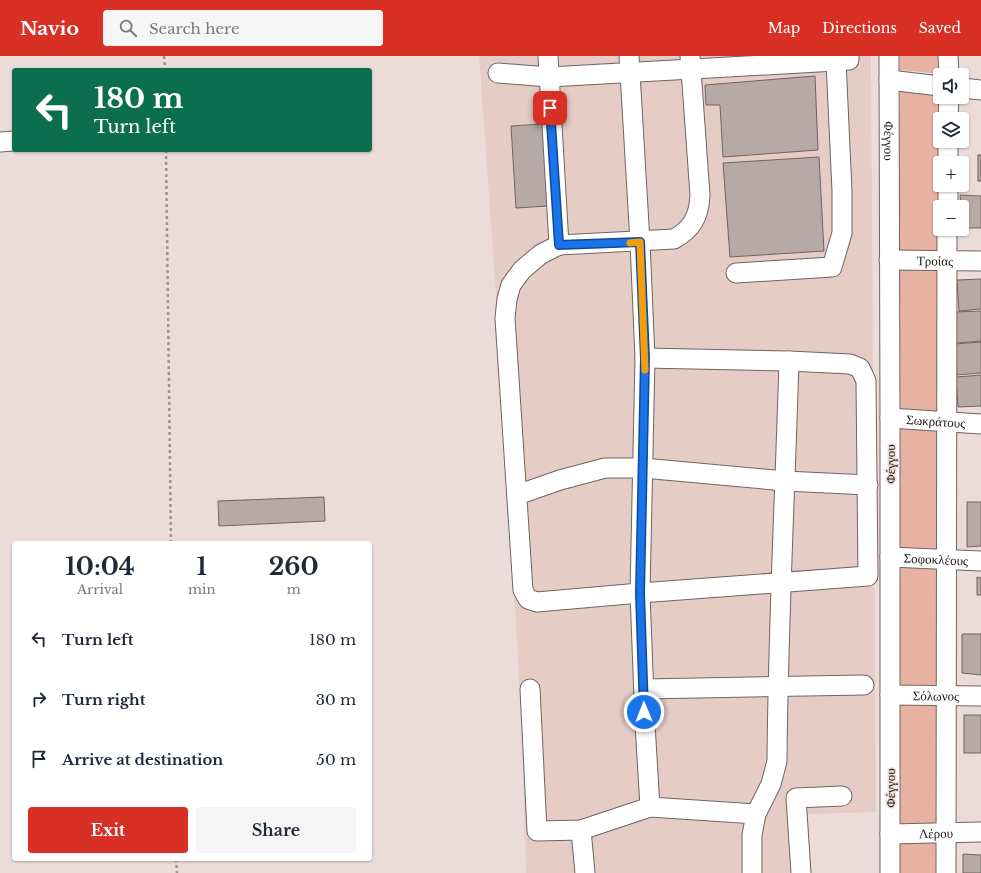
<!DOCTYPE html>
<html lang="en">
<head>
<meta charset="utf-8">
<style>
	:root { --surface:#fff; --page:#f6f6f7; --text:#1f2937; --muted:#747a83; --accent:#d93025 }
	body { margin:0; font-family:"Libre Baskerville",serif; background:var(--page); color:var(--text); height:100vh; display:flex; flex-direction:column; font-size:15px; white-space:nowrap }
	* { box-sizing:border-box; margin:0 }
	p { font-size:13px; color:var(--muted) }
	.icon { flex:none; width:22px; height:22px; fill:none; stroke:currentColor; stroke-width:2; stroke-linecap:round; stroke-linejoin:round }
	.map { position:relative; flex:1; overflow:hidden }
	.side { position:absolute; left:12px; top:485px; width:360px; height:320px; display:flex; flex-direction:column; background:var(--surface); border-radius:4px; box-shadow:0 1px 3px #0004 }
	.side>* { flex:none }
	.banner { position:absolute; left:12px; top:12px; width:360px; height:84px; border-radius:4px; box-shadow:0 1px 3px #0004; background:#0b6e4f; color:#fff; overflow:hidden }
	.controls { position:absolute; left:933px; top:12px; display:grid; gap:8px }
	.controls a { display:grid; place-items:center; width:36px; height:36px; border-radius:4px; background:var(--surface); box-shadow:0 1px 3px #0004; font-size:20px }
	.pin { position:absolute; display:grid; place-items:center; width:34px; height:34px; color:#fff; margin:-17px; border-radius:8px; box-shadow:0 2px 6px #0006 }
	.me { position:absolute; width:44px; margin:-22px; rotate:359deg; stroke-linejoin:round; filter:drop-shadow(0 0 3px #0008) }
	.turn { display:flex; align-items:center; gap:14px; height:84px; padding:0 16px; font-size:18px }
	.turn .icon { width:52px; height:52px; stroke-width:2.5 }
	.turn b { display:block; font-size:28px; line-height:34px }
	.eta { display:flex; justify-content:space-evenly; align-items:center; height:68px; text-align:center }
	.eta b { font-size:24px; font-weight:800; line-height:28px }
	.primary-button { display:flex; gap:8px; margin-top:auto; padding:8px 16px }
	.primary-button a { flex:1; height:46px; border-radius:4px; background:var(--accent); color:#fff; font-size:16px; font-weight:800; line-height:46px; text-align:center }
	.primary-button a+a { background:var(--page); color:var(--text) }
	ul { padding:0; list-style:none }
	li { display:flex; align-items:center; gap:12px; height:60px; padding:0 16px }
	li div { flex:1 }
	li b { display:block; font-size:15px }
	li em { font-style:normal }
	header { display:flex; align-items:center; gap:24px; box-sizing:border-box; height:56px; padding:0 20px; background:var(--accent); color:#fff }
	header strong { font-size:19px }
	nav { display:flex; gap:22px; margin-inline-start:auto; font-size:14px }
	.search { width:280px; height:36px; background:var(--page); display:flex; align-items:center; gap:10px; box-sizing:border-box; padding:0 14px; border-radius:4px; color:var(--muted); font-size:15px }
	.map>svg:first-child { display:block }
</style>
</head>
<body>
<header>
<strong>Navio</strong>
<div class="search"><svg class="icon" aria-label="search" viewBox="0 0 24 24"><circle cx="10" cy="10" r="6"/><path d="M15 15l6 6"/></svg>Search here</div>
<nav><a>Map</a><a>Directions</a><a>Saved</a></nav>
</header>
<div class="map">
<svg width="981" height="817" viewBox="0 0 981 817">
	<rect width="100%" height="100%" fill="#ecdcd8"/>
	<polygon fill="#e5cdc6" points="479,0 871,0 876,756 808,758 811,817 526,817 522,676 504,353"/>
	<g fill="#e7b2a2">
		<polygon points="900,0 942,0 942,18 900,14"/>
		<polygon points="900,35 940,39 939,196 898,196"/>
		<polygon points="941,210 942,358 899,356 897,211"/>
		<polygon points="898,372 939,375 939,817 897,817"/>
	</g>
	<g fill="#b7a9a5" stroke="#716460">
		<polygon points="815,20 818,94 723,101 720,49 706,49 705,29"/>
		<polygon points="543,68 548,150 516,152 511,70"/>
		<rect x="978" y="99" width="3" height="26"/>
		<polygon points="819,101 824,195 730,201 723,107"/>
		<polygon points="960,139 981,140 981,172 962,172 962,151 961,151"/>
		<polygon points="981,223 981,253 959,255 957,224"/>
		<polygon points="981,255 981,285 956,287 954,256"/>
		<polygon points="981,286 981,317 957,319 955,288"/>
		<polygon points="981,319 981,350 958,351 956,321"/>
		<polygon points="324,441 325,465 219,470 218,445"/>
		<polygon points="967,446 981,446 981,490 967,491"/>
		<polygon points="977,521 981,522 981,539 977,539"/>
		<polygon points="962,578 981,578 981,619 962,617"/>
		<rect x="964" y="659" width="17" height="38"/>
		<polygon points="963,798 981,799 981,817 963,817"/>
	</g>
	<g fill="none" stroke-linecap="round" stroke-linejoin="round">
		<defs>
			<g id="minor">
				<path d="M548 0 559 189 674 183C692 173 699 161 700 139L690 0"/>
				<polyline points="629,0 640,186 645,302 640,537 645,668 650,751"/>
				<path id="s1" d="M889 0 890 362V817"/>
				<polyline points="948,0 949,19"/>
				<polyline points="498,17 549,21 836,5"/>
				<polyline points="889,24 940,30"/>
				<polyline points="962,32 981,34"/>
				<polyline points="948,63 949,41"/>
				<polyline points="0,86 14,85"/>
				<polyline points="948,107 948,85"/>
				<polyline points="948,151 948,129"/>
				<polyline points="559,189 541,198 522,214 511,229 507,243 505,262 523,534 528,543 537,546 640,537 868,520 866,325 860,312 850,308 789,305 645,302"/>
				<path id="s2" d="M889 204 981 205"/>
				<polyline points="736,217 832,211 842,177 842,135 836,5 849,4 849,0"/>
				<path id="s3" d="M890 362 981 368"/>
				<polyline points="517,439 560,424 605,412 643,412 785,425 868,429"/>
				<path id="s4" d="M890 501 981 505"/>
				<polyline points="530,633 537,775 581,774 650,751 756,758"/>
				<polyline points="644,633 864,629"/>
				<path id="s5" d="M890 639 981 640"/>
				<polyline points="581,774 585,817"/>
				<path id="s6" d="M890 778 981 776"/>
				<path d="M752 817V779L756 758 771 728 777 705C778 572 785 438 789 305"/>
				<polyline points="801,817 796,742 842,740"/>
				<polyline points="946,817 947,173"/>
			</g>
		</defs>
		<use href="#minor" stroke="#716460" stroke-width="21"/>
		<g stroke="#a09490" stroke-width="2.5" stroke-dasharray="3 3" stroke-linecap="butt">
			<polyline points="164,0 165,14"/>
			<polyline points="166,94 171,487"/>
			<polyline points="176,803 177,817"/>
		</g>
		<use href="#minor" stroke="#fff" stroke-width="19"/>
	</g>
	<g fill="none" stroke-linecap="round" stroke-linejoin="round">
		<defs>
			<polyline id="route" points="550,52 559,189 640,186 645,302 640,537 644,656"/>
		</defs>
		<use href="#route" stroke="#114b97" stroke-width="10"/>
		<use href="#route" stroke="#1a73e8" stroke-width="7"/>
		<polyline stroke="#f59e0b" stroke-width="7" points="630,187 640,186 645,314"/>
	</g>
	<g text-anchor="middle" stroke-width="3" stroke-linejoin="round" paint-order="stroke">
		<g font-size="13" fill="#1c1715" stroke="#ecdcd8">
			<text dy="5" stroke="none"><textPath href="#s1" startOffset="85">Φέγγου</textPath></text>
			<text dy="5" stroke="none"><textPath href="#s2" startOffset="46">Τροίας</textPath></text>
			<text dy="5" stroke="none"><textPath href="#s3" startOffset="46">Σωκράτους</textPath></text>
			<text transform="translate(890 408) rotate(-90)" y="5">Φέγγου</text>
			<text dy="5" stroke="none"><textPath href="#s4" startOffset="46">Σοφοκλέους</textPath></text>
			<text dy="5" stroke="none"><textPath href="#s5" startOffset="46">Σόλωνος</textPath></text>
			<text transform="translate(890 732) rotate(-90)" y="5">Φέγγου</text>
			<text dy="5" stroke="none"><textPath href="#s6" startOffset="46">Λέρου</textPath></text>
		</g>
	</g>
</svg>
<div class="controls">
<a><svg class="icon" aria-label="sound" viewBox="0 0 24 24"><path d="M4 9h4l5-4v14l-5-4H4zM17 9q2 3 0 6"/></svg></a>
<a><svg class="icon" aria-label="layers" viewBox="0 0 24 24"><path d="M12 4l9 5-9 5-9-5zM3 14l9 5 9-5"/></svg></a>
<a>+</a>
<a>−</a>
</div>
<div class="pin" style="left:550px;top:52px;background:#d93025"><svg class="icon" aria-label="arrive" viewBox="0 0 24 24"><path d="M6 21V4h12l-3 4 3 4H6"/></svg></div>
<svg class="me" style="left:644px;top:656px" viewBox="-20 -20 40 40"><circle r="17" fill="#1a73e8" stroke="#fff" stroke-width="3"/><path d="M0-11L8 9 0 5-8 9z" fill="#fff"/></svg>
<div class="banner">
<div class="turn"><svg class="icon" aria-label="left" viewBox="0 0 24 24"><path d="M17 20v-9H6M10 6l-5 5 5 5"/></svg><div><b>180 m</b>Turn left</div></div>
</div>
<section class="side">
<div class="eta">
<div><b>10:04</b><p>Arrival</p></div>
<div><b>1</b><p>min</p></div>
<div><b>260</b><p>m</p></div>
</div>
<ul>
<li><svg class="icon" aria-label="left" viewBox="0 0 24 24"><path d="M17 20v-9H6M10 6l-5 5 5 5"/></svg><div><b>Turn left</b></div><em>180 m</em></li>
<li><svg class="icon" aria-label="right" viewBox="0 0 24 24"><path d="M7 20v-9h11M14 6l5 5-5 5"/></svg><div><b>Turn right</b></div><em>30 m</em></li>
<li><svg class="icon" aria-label="arrive" viewBox="0 0 24 24"><path d="M6 21V4h12l-3 4 3 4H6"/></svg><div><b>Arrive at destination</b></div><em>50 m</em></li>
</ul>
<div class="primary-button"><a>Exit</a><a>Share</a></div>
</section>
</div>
</body>
</html>
